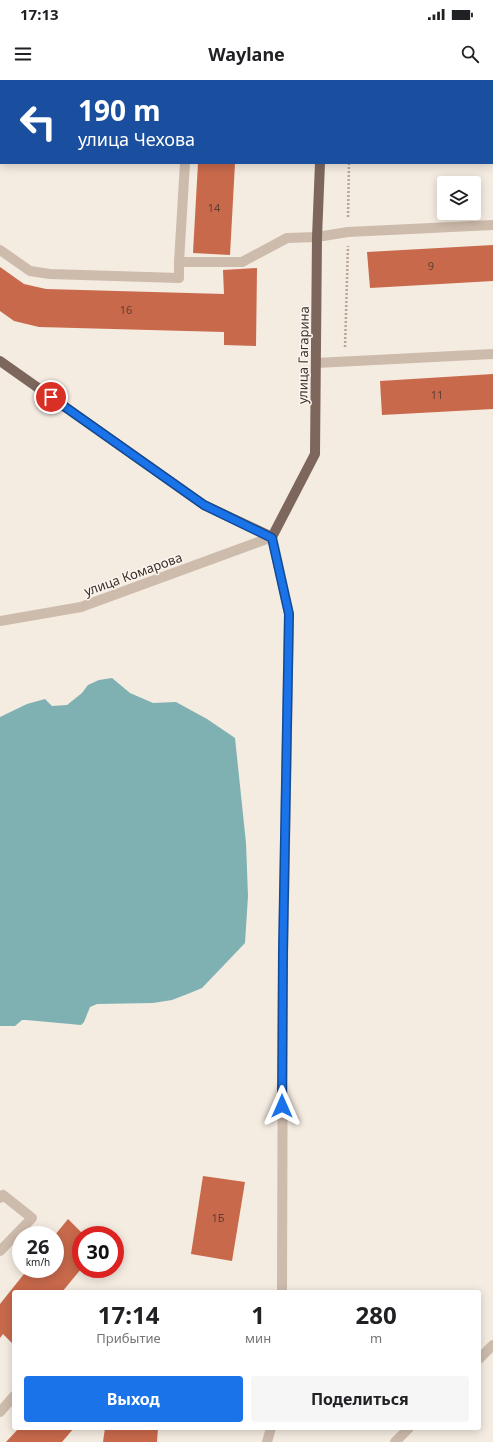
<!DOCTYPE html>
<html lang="ru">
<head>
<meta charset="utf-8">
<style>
	:root { --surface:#fff; --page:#f6f6f6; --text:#202124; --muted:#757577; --accent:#1a73e8 }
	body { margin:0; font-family:"Noto Sans",sans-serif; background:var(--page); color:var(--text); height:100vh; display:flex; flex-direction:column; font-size:15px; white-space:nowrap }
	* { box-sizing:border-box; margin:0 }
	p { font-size:13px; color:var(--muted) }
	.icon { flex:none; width:22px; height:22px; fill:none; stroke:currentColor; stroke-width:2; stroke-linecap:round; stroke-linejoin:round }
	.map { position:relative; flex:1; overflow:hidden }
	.panel { position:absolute; left:12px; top:1210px; width:469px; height:140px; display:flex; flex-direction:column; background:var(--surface); border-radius:4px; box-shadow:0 2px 10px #0003 }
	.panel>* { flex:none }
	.hud { position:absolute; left:0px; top:0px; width:493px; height:84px; box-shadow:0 2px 10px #0003; background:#1a4fa0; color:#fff; overflow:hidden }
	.buttons { position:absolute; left:437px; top:96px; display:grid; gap:8px }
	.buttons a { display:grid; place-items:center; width:44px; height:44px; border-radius:4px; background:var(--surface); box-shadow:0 2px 10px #0003; font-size:20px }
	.speed { position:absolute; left:12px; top:1146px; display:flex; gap:8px; font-size:20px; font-weight:700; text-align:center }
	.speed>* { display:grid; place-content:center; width:52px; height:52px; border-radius:50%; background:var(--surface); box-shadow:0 2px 10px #0003; line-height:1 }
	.speed small { font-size:10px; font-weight:400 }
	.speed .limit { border:6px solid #d22; background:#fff; color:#111 }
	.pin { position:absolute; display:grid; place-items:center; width:34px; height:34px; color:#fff; margin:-17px; border:2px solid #fff; border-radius:50%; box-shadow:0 1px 4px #0007 }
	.me { position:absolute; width:44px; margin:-22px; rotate:0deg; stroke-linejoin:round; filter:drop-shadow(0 0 3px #0008) }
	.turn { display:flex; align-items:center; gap:14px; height:84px; padding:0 12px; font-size:18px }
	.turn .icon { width:52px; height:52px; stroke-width:2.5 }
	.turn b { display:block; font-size:28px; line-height:34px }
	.eta { display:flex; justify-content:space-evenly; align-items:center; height:68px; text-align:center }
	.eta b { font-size:24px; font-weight:700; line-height:28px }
	.button { display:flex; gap:8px; margin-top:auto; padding:8px 12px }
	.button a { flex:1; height:46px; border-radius:4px; background:var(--accent); color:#fff; font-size:16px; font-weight:700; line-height:46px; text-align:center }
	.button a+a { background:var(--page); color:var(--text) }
	.status { display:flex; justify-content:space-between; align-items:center; height:28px; padding:0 20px; background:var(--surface); direction:ltr }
	.status svg { height:11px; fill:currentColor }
	header { display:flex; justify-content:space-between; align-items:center; height:52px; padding:0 12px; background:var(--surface); font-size:18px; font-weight:700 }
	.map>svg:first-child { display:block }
</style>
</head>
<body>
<div class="status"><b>17:13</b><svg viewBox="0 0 49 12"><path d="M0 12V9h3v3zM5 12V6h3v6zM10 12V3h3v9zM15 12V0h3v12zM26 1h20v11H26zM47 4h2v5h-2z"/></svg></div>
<header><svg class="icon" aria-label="menu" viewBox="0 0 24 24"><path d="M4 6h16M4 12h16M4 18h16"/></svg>Waylane<svg class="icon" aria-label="search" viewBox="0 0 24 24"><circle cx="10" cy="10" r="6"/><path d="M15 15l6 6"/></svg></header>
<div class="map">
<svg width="493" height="1362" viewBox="0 0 493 1362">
	<rect width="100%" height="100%" fill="#f4ebe1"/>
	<polygon fill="#7fb0b2" points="112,598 130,613 153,623 176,622 207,639 235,658 246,763 248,816 245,863 202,908 190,913 172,920 153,923 97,924 90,927 84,942 81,945 26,940 22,940 15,946 0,946 0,637 27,624 45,619 52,626 67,625 82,613 88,605 99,600"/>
	<g fill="#c8694b">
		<polygon points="198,83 235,83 230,175 193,173"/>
		<polygon points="493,165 493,201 370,208 367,172"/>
		<polygon points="0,187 24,204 46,209 224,214 223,190 257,188 256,266 224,265 224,252 39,247 14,241 0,231"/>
		<polygon points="493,294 493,329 382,335 380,301"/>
		<polygon points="203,1096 245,1102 232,1181 191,1174"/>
		<polygon points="68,1139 84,1155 81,1155 81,1189 62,1212 14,1212 14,1265 3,1254 0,1258 0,1224 28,1189 55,1189 55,1155"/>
		<polygon points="19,1348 74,1348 62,1362 6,1362"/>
		<polygon points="105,1348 158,1348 157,1362 103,1362"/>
	</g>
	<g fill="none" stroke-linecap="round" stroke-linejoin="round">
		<g stroke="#b9a596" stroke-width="2.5" stroke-dasharray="2 2" stroke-linecap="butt">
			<polyline points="40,1 42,0"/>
			<polyline points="352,1 352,0"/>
			<polyline points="0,16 1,15"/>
			<polyline points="348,137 349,83"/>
			<polyline points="345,267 348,166"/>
		</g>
		<g stroke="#cdbbac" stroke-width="10">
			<polyline points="190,1 190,0"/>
			<polyline points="185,83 179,182 242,182 287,158 317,157 348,152 493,145"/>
			<polyline points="0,170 30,191 50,194 179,198 179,182"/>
			<polyline points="316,283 493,274"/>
			<polyline points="0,541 81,527 272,457 289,534 283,886 282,1212"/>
			<polyline points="0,1118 3,1115 32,1138 0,1171"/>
			<polyline points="479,1279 493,1265"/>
			<polyline points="0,1332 14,1316"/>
			<polyline points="267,1362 271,1348"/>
			<polyline points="395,1362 409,1348"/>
		</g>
		<g stroke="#7d675c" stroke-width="10">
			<polyline points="324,1 324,0"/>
			<polyline points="0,281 204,425 272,457 315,374 317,157 320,83"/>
		</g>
	</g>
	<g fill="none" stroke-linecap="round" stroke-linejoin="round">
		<defs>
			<polyline id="route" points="51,317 204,425 272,458 289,534 283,870 282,1026"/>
		</defs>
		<use href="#route" stroke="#114b97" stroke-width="10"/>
		<use href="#route" stroke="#1a73e8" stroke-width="7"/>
	</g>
	<g text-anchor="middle" stroke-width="3" stroke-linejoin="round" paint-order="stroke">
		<g font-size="11" fill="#5e3e33">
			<text x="214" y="132">14</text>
			<text x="431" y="190">9</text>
			<text x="126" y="234">16</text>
			<text x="437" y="319">11</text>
			<text x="218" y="1142">1Б</text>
		</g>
		<g font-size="13" fill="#3b302b" stroke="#fbf5ee">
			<text transform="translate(303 275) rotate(-89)" y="5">улица Гагарина</text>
			<text transform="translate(133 494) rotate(-20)" y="5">улица Комарова</text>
		</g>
	</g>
</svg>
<div class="buttons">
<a><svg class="icon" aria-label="layers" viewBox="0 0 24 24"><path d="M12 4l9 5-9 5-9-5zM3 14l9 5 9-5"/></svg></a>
</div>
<div class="speed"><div>26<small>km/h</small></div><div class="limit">30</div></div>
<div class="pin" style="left:51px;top:317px;background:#d93025"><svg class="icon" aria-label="arrive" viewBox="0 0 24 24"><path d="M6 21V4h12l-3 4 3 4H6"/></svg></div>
<svg class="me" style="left:282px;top:1026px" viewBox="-20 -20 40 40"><path d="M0-17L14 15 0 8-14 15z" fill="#1a73e8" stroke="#fff" stroke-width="4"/></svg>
<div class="hud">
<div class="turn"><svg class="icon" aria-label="left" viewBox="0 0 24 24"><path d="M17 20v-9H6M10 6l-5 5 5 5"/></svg><div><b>190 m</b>улица Чехова</div></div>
</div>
<section class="panel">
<div class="eta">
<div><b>17:14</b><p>Прибытие</p></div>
<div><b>1</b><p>мин</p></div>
<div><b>280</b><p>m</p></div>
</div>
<div class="button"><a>Выход</a><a>Поделиться</a></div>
</section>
</div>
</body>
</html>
